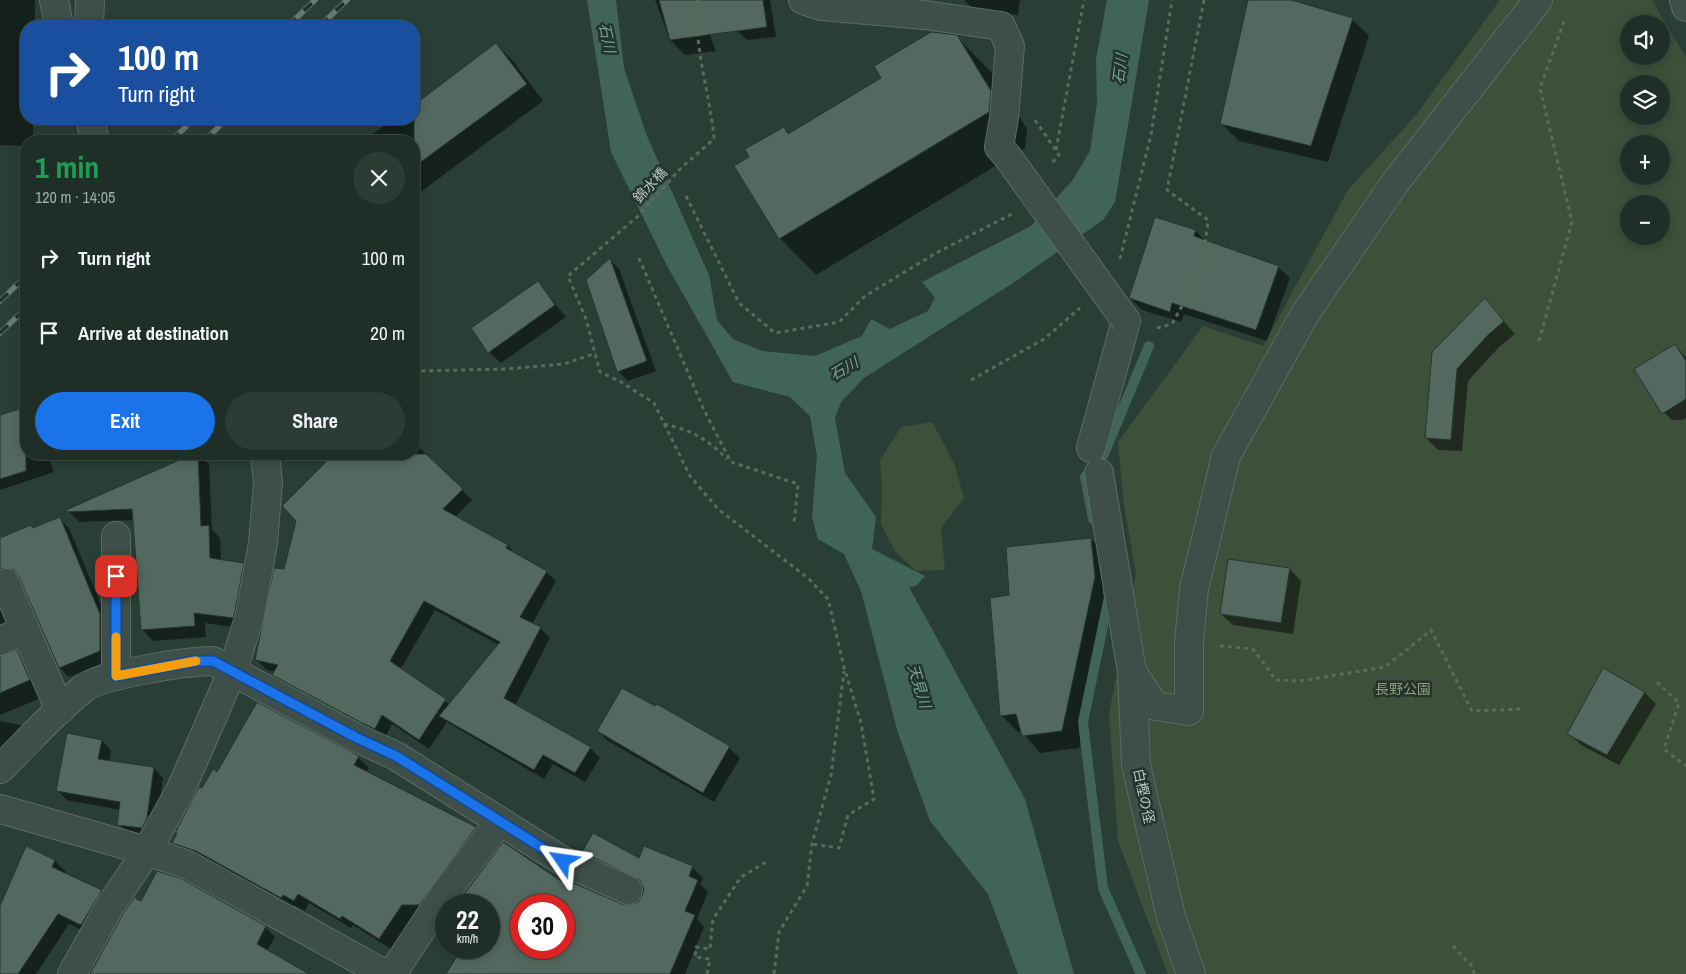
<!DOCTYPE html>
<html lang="en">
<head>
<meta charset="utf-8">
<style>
	:root { --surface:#1f2f28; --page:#2c3b34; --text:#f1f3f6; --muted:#a1a9a8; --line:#3c4a45; --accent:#1a73e8 }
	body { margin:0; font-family:"Archivo Narrow","Noto Sans JP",sans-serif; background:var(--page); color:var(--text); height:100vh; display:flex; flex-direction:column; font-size:19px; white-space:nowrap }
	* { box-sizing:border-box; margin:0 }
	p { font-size:16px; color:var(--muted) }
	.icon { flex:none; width:28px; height:28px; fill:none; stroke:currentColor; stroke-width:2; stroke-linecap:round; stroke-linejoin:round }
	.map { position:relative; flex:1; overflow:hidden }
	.side { position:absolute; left:20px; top:135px; width:400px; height:325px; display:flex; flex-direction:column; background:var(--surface); border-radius:20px; box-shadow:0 2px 12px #0003,0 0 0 1px var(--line) }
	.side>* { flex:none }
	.guide { position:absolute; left:20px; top:20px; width:400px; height:105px; border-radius:20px; box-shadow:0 2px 12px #0003,0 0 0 1px var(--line); background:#1a4fa0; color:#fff; overflow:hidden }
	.fabs { position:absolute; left:1620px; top:15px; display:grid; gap:10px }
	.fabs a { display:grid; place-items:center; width:50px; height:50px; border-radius:50%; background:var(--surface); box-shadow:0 2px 12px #0003,0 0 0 1px var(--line); font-size:25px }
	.speed { position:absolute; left:435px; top:894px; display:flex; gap:10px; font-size:25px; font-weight:700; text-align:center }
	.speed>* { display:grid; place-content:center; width:65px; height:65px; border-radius:50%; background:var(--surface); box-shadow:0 2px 12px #0003,0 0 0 1px var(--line); line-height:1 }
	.speed small { font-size:12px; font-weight:400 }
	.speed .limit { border:8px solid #d22; background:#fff; color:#111 }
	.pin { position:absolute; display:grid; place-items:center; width:42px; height:42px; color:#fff; margin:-21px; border-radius:10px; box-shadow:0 2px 8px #0006 }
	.me { position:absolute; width:55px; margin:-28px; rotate:302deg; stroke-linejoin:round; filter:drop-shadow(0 0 4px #0008) }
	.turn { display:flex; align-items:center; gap:18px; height:105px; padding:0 15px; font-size:22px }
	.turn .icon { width:65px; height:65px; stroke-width:2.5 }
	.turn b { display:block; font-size:35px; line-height:42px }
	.round { display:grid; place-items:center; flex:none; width:52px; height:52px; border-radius:26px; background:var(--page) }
	.overview { display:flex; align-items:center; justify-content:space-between; height:85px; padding:0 15px }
	h1 { font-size:30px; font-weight:800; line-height:38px; color:#1e9e55 }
	.cta { display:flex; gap:10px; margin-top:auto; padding:10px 15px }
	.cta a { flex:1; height:58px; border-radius:30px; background:var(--accent); color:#fff; font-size:20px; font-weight:800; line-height:58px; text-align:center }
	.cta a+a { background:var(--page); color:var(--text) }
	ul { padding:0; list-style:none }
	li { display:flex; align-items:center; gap:15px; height:75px; padding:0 15px }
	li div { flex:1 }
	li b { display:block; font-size:19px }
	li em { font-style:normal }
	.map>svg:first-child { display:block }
</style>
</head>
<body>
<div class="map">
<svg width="1686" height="974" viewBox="0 0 1686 974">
	<rect width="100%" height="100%" fill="#293f35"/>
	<g fill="#3d503a" fill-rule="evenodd">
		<path d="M1500 0H1652L1686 58V974H1168L1118 841 1109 714 1136 573 1124 506 1118 442 1203 326 1263 346 1348 190 1416 115ZM1629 24H1661V56H1629ZM1629 84H1661V116H1629ZM1629 144H1661V176H1629ZM1629 204H1661V236H1629Z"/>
		<polygon points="932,422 954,463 964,498 941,528 945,570 916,571 895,551 881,524 882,483 880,460 901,427"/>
	</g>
	<polygon fill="#406556" points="587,0 616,0 624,68 647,136 709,275 717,320 733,339 762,351 815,356 862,336 871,319 890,329 928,311 935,298 922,282 1031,226 1072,181 1090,151 1097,103 1096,59 1107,0 1149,0 1115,202 1103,220 1013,283 864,378 841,402 835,418 845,473 876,517 872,549 925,576 916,586 909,587 1025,799 1074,974 1018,974 988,894 930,821 898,733 861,591 844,554 818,539 812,518 817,456 810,416 790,397 733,382 666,264 611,152"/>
	<g fill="#0007" fill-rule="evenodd">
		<polygon points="0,0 35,0 35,26 26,26 26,119 33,119 33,141 26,141 26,146 0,145"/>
		<polygon points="655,0 697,0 716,51 685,55 670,40"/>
		<polygon points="732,0 770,0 776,37 747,40 737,31"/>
		<polygon points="964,0 1020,0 1018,15 973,9"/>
		<polygon points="1250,0 1286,0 1352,19 1369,36 1328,162 1239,141 1222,124"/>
		<polygon points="956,36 993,74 1027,129 1025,148 816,275 780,238 751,157 784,129 789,134"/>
		<polygon points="496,44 513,61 543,101 414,197 414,141 363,141 394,119 414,119 414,106"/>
		<polygon points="1196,231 1206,242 1278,267 1290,278 1267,341 1184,314 1181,322 1142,310 1130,298"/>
		<polygon points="610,260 619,269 656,371 628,381 618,371"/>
		<polygon points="538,283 566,317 501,363 489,352"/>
		<polygon points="1485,300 1515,334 1499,347 1468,381 1462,451 1438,450 1426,438"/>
		<polygon points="1675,346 1686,357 1686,418 1682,420 1672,420 1660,408"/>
		<polygon points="26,408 26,454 47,454 54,472 0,490 0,417"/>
		<path d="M414 442 472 500 455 517 508 546 518 556 546 572 556 581 532 624 540 628 550 638 515 706 590 748 600 758 585 782 553 764 544 779 447 722 429 749 392 724 385 738 284 685 274 675 276 672 267 670 257 660 285 571 298 521 284 506 335 454H414ZM435 610 499 645 450 705 400 670Z"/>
		<polygon points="197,454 209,464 212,530 220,538 221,560 243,564 254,575 244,629 205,623 206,637 153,641 142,629 134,520 79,522 67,510"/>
		<polygon points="59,518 69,528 109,624 109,660 69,677 60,668 21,578 16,576 0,587 0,540 31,526 34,529"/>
		<polygon points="1091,539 1108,556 1112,594 1079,748 1040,753 1022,732 1018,732 1001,715 1010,597"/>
		<polygon points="1290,569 1301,581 1293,634 1233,625 1221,614"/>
		<polygon points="0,601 13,631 0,639"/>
		<polygon points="17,652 26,661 39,690 35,691 41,698 0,715 0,657"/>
		<polygon points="1603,670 1645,693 1656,704 1619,765 1581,745 1569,733"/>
		<polygon points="257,704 358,757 369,768 367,772 475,828 485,839 433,910 422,902 391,949 353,925 351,928 309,903 305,911 294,905 292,908 184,853 174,843 178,834 176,833 203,790 217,773"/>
		<polygon points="657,705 729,748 740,758 714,802 608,741 598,731 656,708"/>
		<polygon points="0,721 21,725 30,734 0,758"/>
		<polygon points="68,734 102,741 111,750 109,762 154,768 163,778 156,828 151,837 128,834 119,824 121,810 67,800 57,790"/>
		<polygon points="26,848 55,861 66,872 65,874 101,891 112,902 92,935 69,924 36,974 0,974 0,920"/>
		<path d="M584 852 692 867 703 878 700 884 708 892 697 919 704 927 685 974H448L464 948H489V905H459L565 885 622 906 630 907 637 904 643 897V885L594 862ZM521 905H564V948H521Z"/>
		<polygon points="181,880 265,927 275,937 267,951 307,974 91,974 142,902"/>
	</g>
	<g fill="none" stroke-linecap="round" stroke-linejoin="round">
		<g stroke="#406556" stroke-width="10">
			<polyline points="1093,519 1085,477 1104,454 1149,346"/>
			<polyline points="1108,592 1109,597 1083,722 1103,888 1141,974"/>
		</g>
	</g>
	<g fill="#53695f" stroke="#24362f" fill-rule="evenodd">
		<polygon points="659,0 763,0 767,27 670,40"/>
		<polygon points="1248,0 1291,0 1353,18 1311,146 1220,124"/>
		<polygon points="931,32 957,35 991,91 989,112 779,239 734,166 749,157 745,149 784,127 788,134 881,78 874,66"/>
		<polygon points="496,43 527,84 414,167 414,105"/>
		<polygon points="1155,217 1196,230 1194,236 1279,266 1256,330 1172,303 1170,312 1129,298"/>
		<polygon points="610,258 647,361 617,372 586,280"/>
		<polygon points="538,281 555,305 488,353 471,328"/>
		<polygon points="1485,298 1504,321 1487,336 1457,369 1451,440 1425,438 1432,352"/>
		<polygon points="1675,344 1686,361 1686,399 1662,414 1634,369"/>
		<polygon points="26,407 26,471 0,479 0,415"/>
		<polygon points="193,454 198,454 201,526 209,525 210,558 244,563 235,611 233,618 194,613 195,626 141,630 132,509 66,512 66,510"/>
		<polygon points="334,454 426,454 463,489 443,509 508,545 506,548 547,571 520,617 541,627 504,698 591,747 575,773 543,755 534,770 439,716 500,642 424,601 390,661 446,699 419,740 382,715 375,729 362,723 272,675 278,665 255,660 274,568 284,569 296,521 282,506"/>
		<polygon points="60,517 100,614 100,651 59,668 19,577 14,570 0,568 0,538 31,525 33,528"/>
		<polygon points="1091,538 1095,577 1062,731 1022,736 1016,714 1000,716 990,598 1009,595 1006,547"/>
		<polygon points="1228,559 1290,568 1281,623 1220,614"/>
		<polygon points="17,650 30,680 0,693 0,656"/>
		<polygon points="1603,668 1645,692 1607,755 1567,734"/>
		<polygon points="622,688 655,706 657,704 730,746 703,793 597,731"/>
		<polygon points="257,702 359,756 354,765 476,827 419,905 402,905 379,939 342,916 340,919 298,894 294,901 283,895 281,898 196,851 172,843 177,833 175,833 199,787 202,788 213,769 217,772"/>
		<polygon points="67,733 102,740 98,759 154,767 147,818 142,828 117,825 120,802 56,791"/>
		<path d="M593 833 639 858 644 846 693 866 689 876 698 880 685 911 695 915 670 974H446L462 948H489V905H456L503 842 564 883 566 880 622 904 630 905 638 902 642 896 644 889 640 880 582 852ZM521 905H564V948H521Z"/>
		<polygon points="26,846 55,860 52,867 102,890 81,925 58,914 18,974 0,974 0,906"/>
		<polygon points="157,871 182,879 266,926 257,944 309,974 90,974 123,914 136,895 136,899 141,901"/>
	</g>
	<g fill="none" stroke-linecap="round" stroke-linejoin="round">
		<defs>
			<g id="minor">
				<polyline points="54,0 59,26"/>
				<polyline points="803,0 821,6 925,15 1001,26 1010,46 1004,118 999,147 1007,156"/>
				<polyline points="1684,0 1686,7"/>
				<polyline points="89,26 90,0"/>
				<polyline points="91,119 94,141"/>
				<polyline points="1091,448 1126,321"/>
				<polyline points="1099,473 1132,672 1155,706 1189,711 1189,643 1194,589 1226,456 1305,314 1395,183 1538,0"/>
				<polyline points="116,536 116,676"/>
				<polyline points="5,583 60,710"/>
				<polyline points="0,641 25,630"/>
				<polyline points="1132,672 1136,765 1171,917 1191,974"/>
				<path d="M0 769C27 743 53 712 83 689 101 674 189 661 213 661L355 737 396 756 563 861 628 890"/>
				<polyline points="0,809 147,851 188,865 385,974"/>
				<polyline points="72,974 110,906 147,851 181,789 233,670 250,615 263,543 268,483 265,454"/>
				<polyline points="392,974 446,892 499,822"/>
			</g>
		</defs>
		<use href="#minor" stroke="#5b6c66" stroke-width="30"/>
		<g stroke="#596c5c" stroke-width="3" stroke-dasharray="4 4" stroke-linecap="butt">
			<path d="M698 0C693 48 710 92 714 139L681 168 637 217 568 276 586 319 600 372 621 382 654 403 690 476 718 509 808 578 828 599 844 667 861 723 874 799 848 815 839 848 812 844"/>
			<polyline points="1035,120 1059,155 1051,164"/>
			<polyline points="1056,150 1084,0"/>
			<polyline points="686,196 739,303 775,333 839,322 865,296 936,253 1012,214"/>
			<polyline points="639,258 704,410 731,462 798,484 794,523"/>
			<polyline points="1120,259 1151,135 1172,0"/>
			<polyline points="1157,328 1172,324 1202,270 1208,220 1167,190 1204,0"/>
			<polyline points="1539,341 1572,222 1540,88 1565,19"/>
			<polyline points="414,368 420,371 507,369 564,364 596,353"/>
			<polyline points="971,380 1044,339 1080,308"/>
			<path d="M664 424C693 431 706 438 727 459"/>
			<polyline points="1220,646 1253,649 1276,680 1300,681 1385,667 1431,630 1472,711 1522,709"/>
			<polyline points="1657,682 1679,703 1664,749 1686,766"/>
			<polyline points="1453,946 1473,967 1474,974"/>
			<polyline points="707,974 710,959 695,957 696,947 710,949 713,919 741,877 766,862"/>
			<polyline points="774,974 779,932 807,886 812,844 831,775 844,671"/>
		</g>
		<use href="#minor" stroke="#3d4f48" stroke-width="28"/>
		<defs>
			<g id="rail">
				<polyline points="288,26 315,0"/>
				<polyline points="320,26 347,0"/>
				<polyline points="171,141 194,119"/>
				<polyline points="204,141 227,119"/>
				<polyline points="0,301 26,276"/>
				<polyline points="0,333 26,308"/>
			</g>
		</defs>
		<use href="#rail" stroke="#677c73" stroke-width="5.5"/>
		<use href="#rail" stroke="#22342d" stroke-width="4" stroke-dasharray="11" stroke-linecap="butt"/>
		<defs>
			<polyline id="minor-bridge" points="1007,156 1126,321"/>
		</defs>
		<use href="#minor-bridge" stroke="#5b6c66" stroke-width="30" stroke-linecap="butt"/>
		<use href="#minor-bridge" stroke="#3d4f48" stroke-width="28"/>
	</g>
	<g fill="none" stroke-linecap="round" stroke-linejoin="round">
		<defs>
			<polyline id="route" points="116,576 116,676 195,661 213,661 355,737 396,756 563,861"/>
		</defs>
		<use href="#route" stroke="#114b97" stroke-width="12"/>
		<use href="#route" stroke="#1a73e8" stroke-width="9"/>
		<polyline stroke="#f59e0b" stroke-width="9" points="116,637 116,676 196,661"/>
	</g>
	<g text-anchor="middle" stroke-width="5" stroke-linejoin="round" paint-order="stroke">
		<g font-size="14" fill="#bac9c3" stroke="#22342d">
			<text transform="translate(650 185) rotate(-47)" y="5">錦水橋</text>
			<text transform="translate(1144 796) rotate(78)" y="5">白樫の径</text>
		</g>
		<g font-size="14" fill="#959d7a" stroke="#22342d">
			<text x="1403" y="694">長野公園</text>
		</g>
		<g font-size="15" font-style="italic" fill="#77a491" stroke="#22342d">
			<text transform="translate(607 38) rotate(78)" y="5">石川</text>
			<text transform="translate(1120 69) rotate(-83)" y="5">石川</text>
			<text transform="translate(844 369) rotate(-30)" y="5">石川</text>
			<text transform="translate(919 686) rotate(73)" y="5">天見川</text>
		</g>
	</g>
</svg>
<div class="fabs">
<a><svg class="icon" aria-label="sound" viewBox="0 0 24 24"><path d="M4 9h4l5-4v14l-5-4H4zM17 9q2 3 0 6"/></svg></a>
<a><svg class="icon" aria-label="layers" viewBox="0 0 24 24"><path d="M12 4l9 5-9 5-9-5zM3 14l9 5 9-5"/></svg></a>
<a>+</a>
<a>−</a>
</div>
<div class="speed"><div>22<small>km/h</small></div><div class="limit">30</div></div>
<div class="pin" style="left:116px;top:576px;background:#d93025"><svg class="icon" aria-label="arrive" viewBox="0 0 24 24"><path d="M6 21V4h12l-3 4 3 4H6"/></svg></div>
<svg class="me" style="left:563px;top:861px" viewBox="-20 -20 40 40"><path d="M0-17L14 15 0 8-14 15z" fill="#1a73e8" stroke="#fff" stroke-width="4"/></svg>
<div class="guide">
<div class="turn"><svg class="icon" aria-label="right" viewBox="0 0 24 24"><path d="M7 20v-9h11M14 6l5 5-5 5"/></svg><div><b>100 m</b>Turn right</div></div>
</div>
<section class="side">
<div class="overview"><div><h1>1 min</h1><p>120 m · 14:05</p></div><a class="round"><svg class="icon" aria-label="close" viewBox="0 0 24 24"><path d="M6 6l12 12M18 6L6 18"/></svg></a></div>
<ul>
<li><svg class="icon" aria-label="right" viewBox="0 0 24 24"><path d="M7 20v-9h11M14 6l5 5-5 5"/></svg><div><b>Turn right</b></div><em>100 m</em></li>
<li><svg class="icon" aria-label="arrive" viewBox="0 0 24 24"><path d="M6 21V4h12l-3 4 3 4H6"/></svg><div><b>Arrive at destination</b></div><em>20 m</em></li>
</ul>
<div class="cta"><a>Exit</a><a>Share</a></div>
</section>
</div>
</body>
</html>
